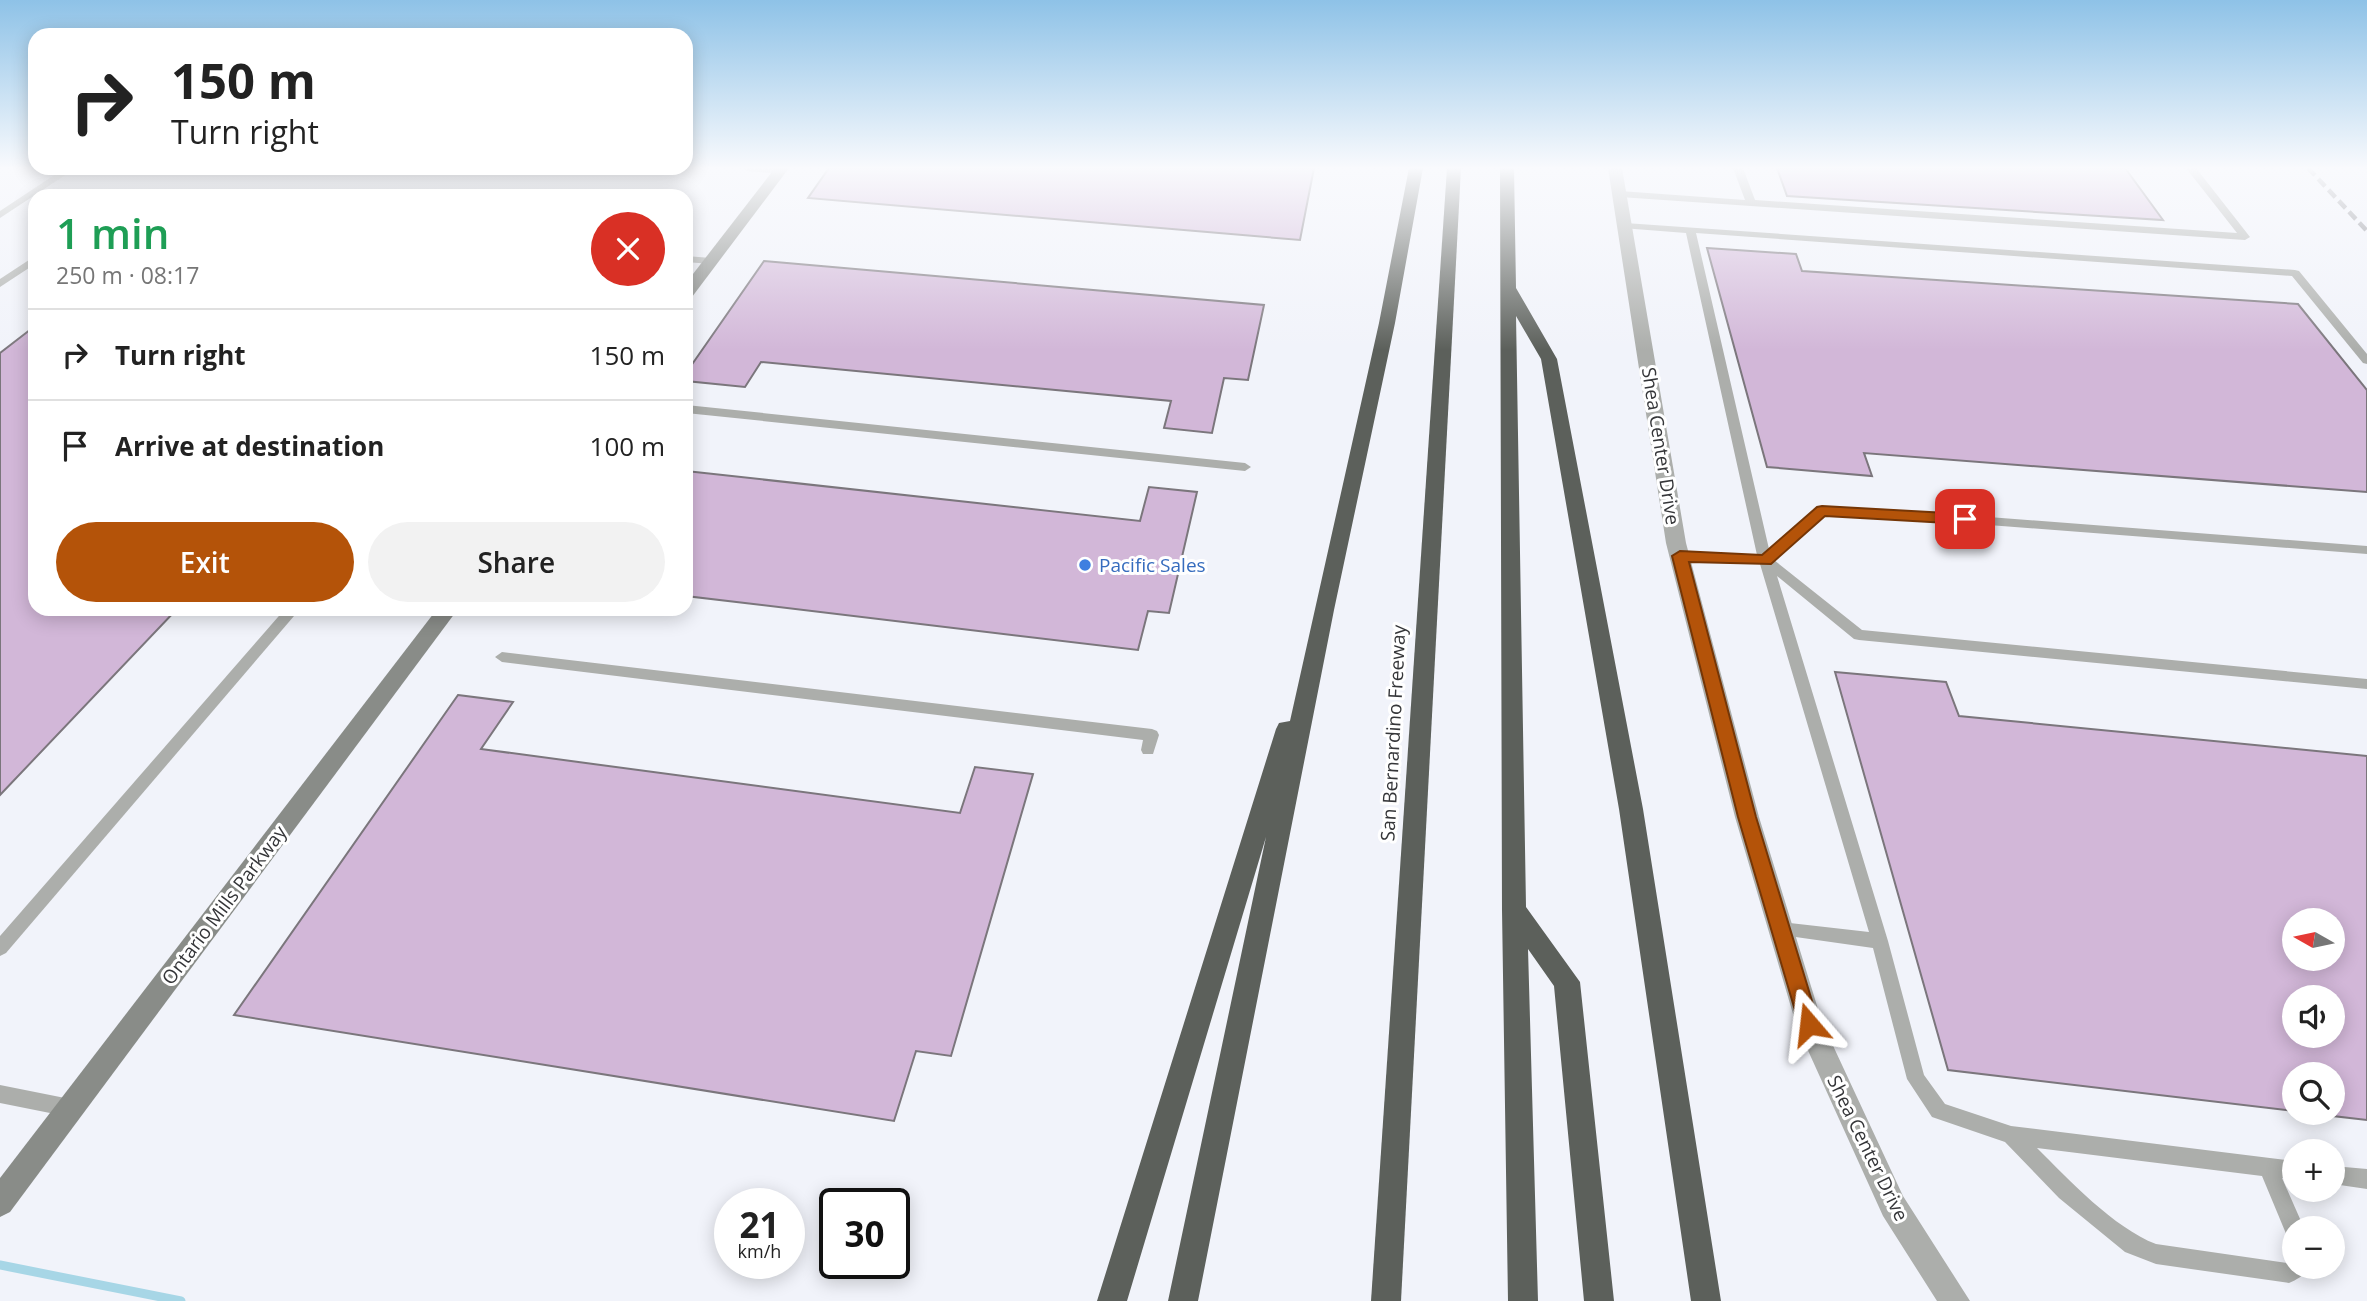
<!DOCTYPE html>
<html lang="en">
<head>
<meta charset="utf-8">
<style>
	:root { --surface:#fff; --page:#f2f2f2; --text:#222; --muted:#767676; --line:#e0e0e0; --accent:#b45309 }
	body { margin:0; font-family:"Open Sans",sans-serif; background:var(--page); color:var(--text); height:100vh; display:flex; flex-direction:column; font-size:26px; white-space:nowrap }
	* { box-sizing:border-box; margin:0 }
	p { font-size:23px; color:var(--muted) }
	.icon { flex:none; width:38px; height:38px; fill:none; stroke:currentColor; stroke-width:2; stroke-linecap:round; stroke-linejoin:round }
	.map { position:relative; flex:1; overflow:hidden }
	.panel { position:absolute; left:28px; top:189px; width:665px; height:427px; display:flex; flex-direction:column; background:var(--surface); border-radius:21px; box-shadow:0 4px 18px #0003 }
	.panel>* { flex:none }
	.banner { position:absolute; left:28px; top:28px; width:665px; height:147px; border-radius:21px; box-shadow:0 4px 18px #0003; background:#fff; color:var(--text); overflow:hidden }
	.needle { width:46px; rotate:279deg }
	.fabs { position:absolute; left:2282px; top:908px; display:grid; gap:14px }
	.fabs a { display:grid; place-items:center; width:63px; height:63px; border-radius:50%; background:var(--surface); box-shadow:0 4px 18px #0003; font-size:35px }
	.speed { position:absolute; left:714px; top:1188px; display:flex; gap:14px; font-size:35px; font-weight:700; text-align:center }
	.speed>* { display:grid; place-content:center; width:91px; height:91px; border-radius:50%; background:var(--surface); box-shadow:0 4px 18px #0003; line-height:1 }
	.speed small { font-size:18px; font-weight:400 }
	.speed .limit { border:4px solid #111; border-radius:10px; background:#fff; color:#111 }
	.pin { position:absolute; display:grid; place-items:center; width:60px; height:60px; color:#fff; margin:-30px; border-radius:14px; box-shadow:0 4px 10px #0006 }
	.me { position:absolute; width:77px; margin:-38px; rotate:343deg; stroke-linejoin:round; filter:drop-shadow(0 0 5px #0008) }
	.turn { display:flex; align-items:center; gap:24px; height:147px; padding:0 28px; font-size:32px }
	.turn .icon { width:91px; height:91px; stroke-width:2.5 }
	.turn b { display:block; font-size:49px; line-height:60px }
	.round { display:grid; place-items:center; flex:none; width:74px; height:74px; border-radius:37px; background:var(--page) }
	.head { display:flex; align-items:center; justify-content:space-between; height:119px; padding:0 28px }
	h1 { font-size:42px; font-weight:600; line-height:52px; color:#1e9e55 }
	.action { display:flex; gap:14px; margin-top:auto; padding:14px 28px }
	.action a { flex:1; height:80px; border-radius:42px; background:var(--accent); color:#fff; font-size:28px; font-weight:600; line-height:80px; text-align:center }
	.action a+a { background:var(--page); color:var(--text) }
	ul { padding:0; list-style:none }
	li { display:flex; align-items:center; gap:21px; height:91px; padding:0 28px; border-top:2px solid var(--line) }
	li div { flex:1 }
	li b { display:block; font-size:26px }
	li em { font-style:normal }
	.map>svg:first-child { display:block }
</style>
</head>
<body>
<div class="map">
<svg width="2367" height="1301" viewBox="0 0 2367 1301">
	<rect width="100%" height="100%" fill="#f1f3fa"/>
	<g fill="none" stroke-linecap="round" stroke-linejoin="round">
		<polyline stroke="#a7d6e6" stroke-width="9" points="0,1265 181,1301"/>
	</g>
	<g fill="#d2b7d8" stroke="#7b767c" stroke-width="2" fill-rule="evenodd">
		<polygon points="829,168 1314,168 1300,240 808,198"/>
		<polygon points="1777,168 2125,168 2163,220 1787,196"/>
		<polygon points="1707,248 1796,254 1802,271 2298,304 2367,390 2367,492 1864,453 1872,476 1767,467"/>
		<polygon points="764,261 1264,305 1248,380 1224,378 1212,433 1164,428 1171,401 761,362 745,387 686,381 686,373"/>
		<polygon points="35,326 35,609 177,609 0,795 0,353"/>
		<polygon points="686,471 1140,521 1149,487 1197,492 1169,613 1148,611 1138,650 686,596"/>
		<path d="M1835 672 1946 682 1959 716 2367 756V1120L2333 1116V1074H2294V1111L1948 1070ZM2294 920H2333V959H2294ZM2294 998H2333V1036H2294Z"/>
		<polygon points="458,695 513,702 481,749 960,813 975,767 1033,774 951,1056 916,1051 894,1121 234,1015"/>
	</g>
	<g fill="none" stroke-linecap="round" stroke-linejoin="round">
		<g fill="#acaeab" fill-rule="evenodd">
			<polygon points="65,168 76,168 0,218 0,211"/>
			<polygon points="742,168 776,168 785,171 780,174 747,171"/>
			<polygon points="1733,168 1743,168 1755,200 2237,233 2186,168 2196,168 2250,237 2245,240 1620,197 1615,194 1620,191 1745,200"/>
			<polygon points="145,193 174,193 179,196 140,196"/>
			<path d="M1625 223 2295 270 2299 271 2367 354V364L2363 363 2292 276 1696 233 1769 549 1818 508 1822 507 1885 509 2367 546V554L1885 517 1825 515 1774 560 1862 630 2367 679V689L1859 640 1854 639 1777 576 1888 941 1924 1075 1945 1104 2011 1126 2294 1161V1179L2282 1178 2304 1228H2294V1239L2287 1236 2262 1176 2037 1148C2068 1179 2114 1228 2156 1244L2287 1263 2294 1259V1267H2308C2304 1276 2298 1279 2289 1283L2156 1264 2125 1252 2059 1198 2005 1142 1932 1117 1907 1079 1873 948 1775 934 1773 929 1775 924 1781 922 1869 932 1760 564 1680 562 1673 557 1680 552 1757 555 1686 233 1622 228V224Z"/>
			<polygon points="35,256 35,264 0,287 0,279"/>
			<polygon points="686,256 711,258 716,261 711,264 686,262"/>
			<polygon points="686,405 1245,463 1251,467 1245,471 686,413"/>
			<polygon points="285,609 300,609 6,953 0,956 0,936"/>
			<polygon points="502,652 1152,729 1157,731 1159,735 1153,754 1143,754 1141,750 1143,740 502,662 495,657"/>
			<polygon points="0,1085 70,1099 77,1102 79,1108 77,1114 70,1117 0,1103"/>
			<polygon points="2333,1166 2367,1169 2367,1189 2333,1184"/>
		</g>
		<polygon fill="#acaeab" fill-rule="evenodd" points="1608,168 1622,168 1686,543 1759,817 1822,1022 1903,1196 1970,1301 1937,1301 1883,1216 1796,1024 1735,817 1666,543"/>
		<g fill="#898c88" fill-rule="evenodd">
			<polygon points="775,168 789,168 692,297 686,299 686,283"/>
			<polygon points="437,609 458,609 10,1212 0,1217 0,1178"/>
		</g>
		<g fill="#5c605b" fill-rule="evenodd">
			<polygon points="1409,168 1423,168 1395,323 1334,610 1198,1301 1168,1301 1266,837 1127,1301 1097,1301 1276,729 1279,723 1290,721 1379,323"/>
			<polygon points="1447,168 1461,168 1401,1301 1371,1301"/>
			<polygon points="1500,168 1514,168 1516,288 1557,359 1643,809 1721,1301 1691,1301 1619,809 1541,359 1516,316 1526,907 1580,982 1614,1301 1584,1301 1554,986 1528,949 1538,1301 1508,1301 1502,910"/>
		</g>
		<polyline stroke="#808186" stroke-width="4.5" stroke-dasharray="10 5" stroke-linecap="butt" points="2308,168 2367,231"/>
	</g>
	<linearGradient id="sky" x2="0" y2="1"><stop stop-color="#8ec2e7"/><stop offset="0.48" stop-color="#f9fafd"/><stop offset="1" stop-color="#f9fafd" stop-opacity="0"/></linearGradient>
	<rect width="2367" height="350" fill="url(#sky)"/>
	<polygon fill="#b45309" stroke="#753606" stroke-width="2" points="1822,506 1965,514 1972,519 1965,524 1825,516 1771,564 1689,562 1756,817 1819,1024 1816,1031 1809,1034 1802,1031 1799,1024 1738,817 1672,556 1680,551 1762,555 1817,507"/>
	<circle fill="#3f7fe0" stroke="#fff" stroke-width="2.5" cx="1085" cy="565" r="7"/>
	<g text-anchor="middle" stroke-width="6" stroke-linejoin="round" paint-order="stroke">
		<g font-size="19" fill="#353639" stroke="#fff">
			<text transform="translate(1661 446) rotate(81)" y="7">Shea Center Drive</text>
			<text transform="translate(1393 733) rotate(-87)" y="7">San Bernardino Freeway</text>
			<text transform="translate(224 905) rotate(-53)" y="7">Ontario Mills Parkway</text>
			<text transform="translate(1868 1148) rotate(64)" y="7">Shea Center Drive</text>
		</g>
		<g font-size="19" fill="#366cbe" stroke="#fff" text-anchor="start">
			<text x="1099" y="572">Pacific Sales</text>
		</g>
	</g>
</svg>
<div class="fabs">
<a><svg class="needle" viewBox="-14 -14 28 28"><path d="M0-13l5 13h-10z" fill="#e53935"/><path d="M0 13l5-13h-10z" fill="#767676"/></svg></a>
<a><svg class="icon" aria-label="sound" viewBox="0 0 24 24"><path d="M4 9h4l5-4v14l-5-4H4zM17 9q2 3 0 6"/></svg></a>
<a><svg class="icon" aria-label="search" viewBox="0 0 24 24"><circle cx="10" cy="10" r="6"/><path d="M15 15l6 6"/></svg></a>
<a>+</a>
<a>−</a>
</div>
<div class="speed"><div>21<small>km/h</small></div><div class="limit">30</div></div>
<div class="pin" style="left:1965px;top:519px;background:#d93025"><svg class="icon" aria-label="arrive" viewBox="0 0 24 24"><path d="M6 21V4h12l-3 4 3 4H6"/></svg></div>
<svg class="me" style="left:1809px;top:1024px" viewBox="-20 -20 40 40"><path d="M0-17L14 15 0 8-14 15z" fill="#b45309" stroke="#fff" stroke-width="4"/></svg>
<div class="banner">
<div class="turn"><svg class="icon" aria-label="right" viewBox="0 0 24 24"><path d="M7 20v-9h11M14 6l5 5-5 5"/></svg><div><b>150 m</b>Turn right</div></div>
</div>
<section class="panel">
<div class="head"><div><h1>1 min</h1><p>250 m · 08:17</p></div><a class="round" style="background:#d93025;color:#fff"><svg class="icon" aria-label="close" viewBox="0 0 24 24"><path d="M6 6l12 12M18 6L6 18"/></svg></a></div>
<ul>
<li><svg class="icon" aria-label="right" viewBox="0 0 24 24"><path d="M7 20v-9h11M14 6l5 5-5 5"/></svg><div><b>Turn right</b></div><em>150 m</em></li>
<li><svg class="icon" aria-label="arrive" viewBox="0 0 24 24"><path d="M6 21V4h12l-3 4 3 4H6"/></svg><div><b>Arrive at destination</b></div><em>100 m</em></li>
</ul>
<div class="action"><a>Exit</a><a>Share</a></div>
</section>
</div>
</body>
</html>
